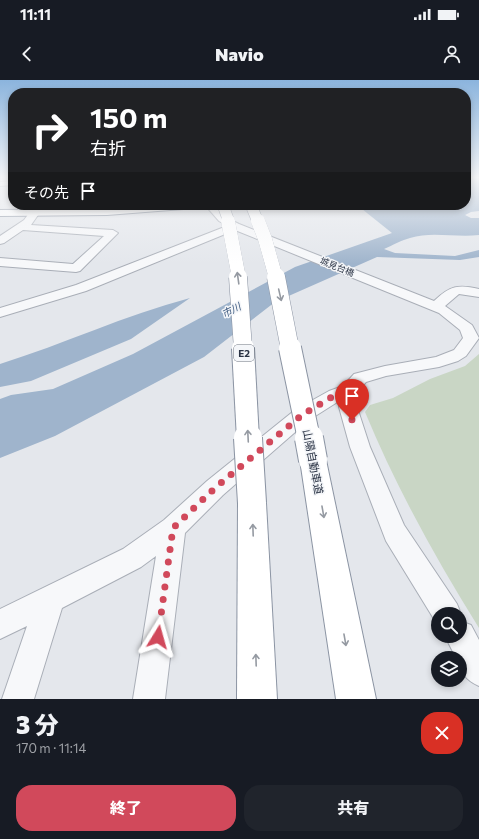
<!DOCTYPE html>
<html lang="ja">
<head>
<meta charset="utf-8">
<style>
	:root { --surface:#171b24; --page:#20242c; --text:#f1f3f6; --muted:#9ea1a6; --accent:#d1495b }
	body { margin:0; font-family:Commissioner,"Noto Sans JP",sans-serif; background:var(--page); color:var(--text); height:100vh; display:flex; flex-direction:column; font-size:15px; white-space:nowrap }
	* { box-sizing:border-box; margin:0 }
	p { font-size:13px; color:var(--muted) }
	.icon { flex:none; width:22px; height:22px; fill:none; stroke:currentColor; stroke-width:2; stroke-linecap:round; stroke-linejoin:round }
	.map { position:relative; height:619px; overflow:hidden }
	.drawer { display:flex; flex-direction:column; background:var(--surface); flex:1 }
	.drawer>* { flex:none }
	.banner { position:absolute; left:8px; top:8px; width:463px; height:122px; border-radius:16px; box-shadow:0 2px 6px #0003; background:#202124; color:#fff; overflow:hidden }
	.buttons { position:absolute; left:431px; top:527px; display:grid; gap:8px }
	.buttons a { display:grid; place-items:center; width:36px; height:36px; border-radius:50%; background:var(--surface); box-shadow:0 2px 6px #0003; font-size:20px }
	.pin { position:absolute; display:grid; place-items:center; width:34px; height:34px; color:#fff; margin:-41px -17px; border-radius:50% 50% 50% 0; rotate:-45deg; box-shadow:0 0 4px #0007 }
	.pin .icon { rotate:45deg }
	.me { position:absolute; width:44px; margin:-22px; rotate:8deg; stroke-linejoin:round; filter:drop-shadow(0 0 3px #0008) }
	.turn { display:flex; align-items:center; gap:14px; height:84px; padding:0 16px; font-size:18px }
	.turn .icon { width:52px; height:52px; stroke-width:2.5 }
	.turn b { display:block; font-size:28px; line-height:34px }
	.then { display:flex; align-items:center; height:38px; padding:0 16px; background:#0003; gap:8px; font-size:15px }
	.round { display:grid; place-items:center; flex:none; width:42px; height:42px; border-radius:16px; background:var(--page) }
	.headline { display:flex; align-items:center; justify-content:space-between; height:68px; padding:0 16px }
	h1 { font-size:24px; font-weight:800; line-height:30px }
	.button { display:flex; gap:8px; margin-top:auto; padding:8px 16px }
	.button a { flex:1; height:46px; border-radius:16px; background:var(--accent); color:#fff; font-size:16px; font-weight:800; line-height:46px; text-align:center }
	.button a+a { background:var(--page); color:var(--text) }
	.status { display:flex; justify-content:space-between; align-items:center; height:28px; padding:0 20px; background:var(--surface); direction:ltr }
	.status svg { height:11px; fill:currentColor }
	header { display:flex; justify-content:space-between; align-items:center; height:52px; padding:0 16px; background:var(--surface); font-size:18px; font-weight:800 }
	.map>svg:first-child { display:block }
</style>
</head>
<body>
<div class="status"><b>11:11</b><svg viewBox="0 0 49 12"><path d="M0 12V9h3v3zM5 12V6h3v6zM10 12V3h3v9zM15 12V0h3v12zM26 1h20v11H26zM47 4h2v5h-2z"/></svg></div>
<header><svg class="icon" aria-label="back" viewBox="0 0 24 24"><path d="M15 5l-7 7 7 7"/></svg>Navio<svg class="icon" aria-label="person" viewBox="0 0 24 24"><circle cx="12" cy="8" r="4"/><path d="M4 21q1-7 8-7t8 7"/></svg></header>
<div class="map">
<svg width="479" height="619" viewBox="0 0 479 619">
	<rect width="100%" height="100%" fill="#e4e7ec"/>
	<path fill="#c9d6c5" d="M479 274V548C436 479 396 407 365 332L370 325 393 318 430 299 465 286Z"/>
	<g fill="#9fb4cc">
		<path d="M466 98H479V131L471 132 465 135 471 138H479V155C456 158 432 151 410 158 402 160 393 165 384 169L395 173 455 176 479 170V177L460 180 377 177 275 222 204 277 55 356 0 378V319L11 315 53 309 133 274 295 187 392 153 357 125H466Z"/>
		<path d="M190 218 131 259 31 301 0 307V284C64 264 125 235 190 218Z"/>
	</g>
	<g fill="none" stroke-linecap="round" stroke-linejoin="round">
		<defs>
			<g id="minor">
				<polygon points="13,101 13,105 0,106 0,102"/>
				<polygon points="35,125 45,125 31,145 113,150 118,153 80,191 76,192 0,186 0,178 73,184 104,156 23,150 4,163 0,164 0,156 24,140"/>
				<path d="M205 125H215L225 137 239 144 434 221C450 206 458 204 479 209V217L459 214 445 226 472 245 479 258 466 276 458 281 439 287 386 296 366 302 358 311 357 327 370 367 404 445 457 524 461 534 460 537V534H438V545L437 544 386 461 350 367 339 327V321L309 340 223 415 185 453 165 619H133L156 476 141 487 62 528 34 619H2L27 546 0 559V529L123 469 164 440 207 401 295 330 329 311 343 306 354 294 385 286 436 277 454 270 463 258 460 250 439 233 235 150 86 211 0 237V228L76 205 227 146 219 141Z"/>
				<path d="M460 541 471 545 479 560V606C466 600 460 593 460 578H456L445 556H460Z"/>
			</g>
			<g id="highway">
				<polygon points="153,125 202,125 196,128 107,135 0,136 0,130 107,129"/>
				<polygon points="313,370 322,373 326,380 376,619 336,619 300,380 304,373"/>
				<polygon points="252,411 262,414 266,423 277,619 237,619 238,423 242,414"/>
			</g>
		</defs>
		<use href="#minor" stroke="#a9aeb7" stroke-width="2"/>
		<use href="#highway" stroke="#8b94a3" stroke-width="2"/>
		<use href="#minor" fill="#f7f8fa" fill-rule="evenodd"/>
		<use href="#highway" fill="#fff" fill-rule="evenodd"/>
		<defs>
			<g id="highway-bridge-far4">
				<polyline points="223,125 229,142"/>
				<polyline points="251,125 258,142"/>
			</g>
			<g id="highway-bridge-far3">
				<polyline points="228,141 239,198"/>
				<polyline points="258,141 265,159 276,198"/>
			</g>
			<g id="highway-bridge-far2">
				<polyline points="238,197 243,269"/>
				<polyline points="276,197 290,269"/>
			</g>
			<g id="highway-bridge-far1">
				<polyline points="243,268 248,359"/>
				<polyline points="290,268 309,359"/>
			</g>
			<g id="highway-bridge">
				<polyline points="248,358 252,423"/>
				<polyline points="309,358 313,380"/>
			</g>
		</defs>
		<use href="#highway-bridge-far4" stroke="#8b94a3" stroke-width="12" stroke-linecap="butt"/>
		<use href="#highway-bridge-far3" stroke="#8b94a3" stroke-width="14" stroke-linecap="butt"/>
		<use href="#highway-bridge-far2" stroke="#8b94a3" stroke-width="19" stroke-linecap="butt"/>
		<use href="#highway-bridge-far1" stroke="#8b94a3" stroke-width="24" stroke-linecap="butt"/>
		<use href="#highway-bridge" stroke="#8b94a3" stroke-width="30" stroke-linecap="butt"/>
		<use href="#highway-bridge-far4" stroke="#fff" stroke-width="11"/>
		<use href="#highway-bridge-far3" stroke="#fff" stroke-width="14"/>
		<use href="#highway-bridge-far2" stroke="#fff" stroke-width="18"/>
		<use href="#highway-bridge-far1" stroke="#fff" stroke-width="22"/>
		<use href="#highway-bridge" stroke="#fff" stroke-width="28"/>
	</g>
	<defs><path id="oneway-shaft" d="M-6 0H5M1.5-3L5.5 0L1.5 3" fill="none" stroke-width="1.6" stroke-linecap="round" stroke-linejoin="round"/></defs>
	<g stroke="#959aa2">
		<use href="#oneway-shaft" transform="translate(238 198) rotate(-98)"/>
		<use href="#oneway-shaft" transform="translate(280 215) rotate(77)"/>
		<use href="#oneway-shaft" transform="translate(248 356) rotate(-93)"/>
		<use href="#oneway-shaft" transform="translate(323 432) rotate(80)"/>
		<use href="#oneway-shaft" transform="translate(253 450) rotate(-92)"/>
		<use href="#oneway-shaft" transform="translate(345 560) rotate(80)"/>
		<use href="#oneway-shaft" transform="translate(256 580) rotate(-92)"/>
	</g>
	<linearGradient id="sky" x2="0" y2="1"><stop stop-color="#8bb4dd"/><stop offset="0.53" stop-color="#f3f4f6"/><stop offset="1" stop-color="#f3f4f6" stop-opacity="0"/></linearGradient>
	<rect width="479" height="184" fill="url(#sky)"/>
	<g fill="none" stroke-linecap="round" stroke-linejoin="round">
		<polyline stroke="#d1495b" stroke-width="7" stroke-dasharray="0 12.6" points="158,557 173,448 215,408 302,335 335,315 349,310 348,326 352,340"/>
	</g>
	<g text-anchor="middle" stroke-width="3" stroke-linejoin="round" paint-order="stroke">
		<g font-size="9" fill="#2b3445" stroke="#f4f6f9">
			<text transform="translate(337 187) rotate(22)" y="3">城見台橋</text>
		</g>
		<g font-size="10" font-style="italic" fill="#34527a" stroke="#f4f6f9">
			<text transform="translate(231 230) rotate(-27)" y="4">市川</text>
		</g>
		<rect fill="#f4f6f9" stroke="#676e7b" stroke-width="1" x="234" y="265" width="20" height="16" rx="3"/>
		<g font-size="10" font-weight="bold" fill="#2b3445">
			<text x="244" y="277">E2</text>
		</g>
		<g font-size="11" fill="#2b3445" stroke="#f4f6f9">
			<text transform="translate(313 382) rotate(79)" y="4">山陽自動車道</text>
		</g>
	</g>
</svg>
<div class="buttons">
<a><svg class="icon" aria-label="search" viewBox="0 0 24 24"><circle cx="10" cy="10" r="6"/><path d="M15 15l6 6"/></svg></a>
<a><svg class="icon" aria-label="layers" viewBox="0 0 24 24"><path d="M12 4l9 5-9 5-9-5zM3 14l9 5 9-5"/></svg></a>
</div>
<div class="pin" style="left:352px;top:340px;background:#d93025"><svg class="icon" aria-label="arrive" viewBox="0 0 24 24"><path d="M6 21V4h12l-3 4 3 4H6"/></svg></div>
<svg class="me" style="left:158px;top:557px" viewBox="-20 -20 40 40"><path d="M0-17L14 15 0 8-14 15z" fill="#d1495b" stroke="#fff" stroke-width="4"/></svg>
<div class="banner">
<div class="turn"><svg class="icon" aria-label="right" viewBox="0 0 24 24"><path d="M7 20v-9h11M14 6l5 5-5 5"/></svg><div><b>150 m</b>右折</div></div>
<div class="then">その先<svg class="icon" aria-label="arrive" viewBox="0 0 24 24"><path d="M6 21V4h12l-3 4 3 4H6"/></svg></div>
</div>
</div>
<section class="drawer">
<div class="headline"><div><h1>3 分</h1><p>170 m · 11:14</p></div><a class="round" style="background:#d93025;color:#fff"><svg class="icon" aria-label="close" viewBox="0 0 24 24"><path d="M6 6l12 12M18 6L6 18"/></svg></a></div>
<div class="button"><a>終了</a><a>共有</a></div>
</section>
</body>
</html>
